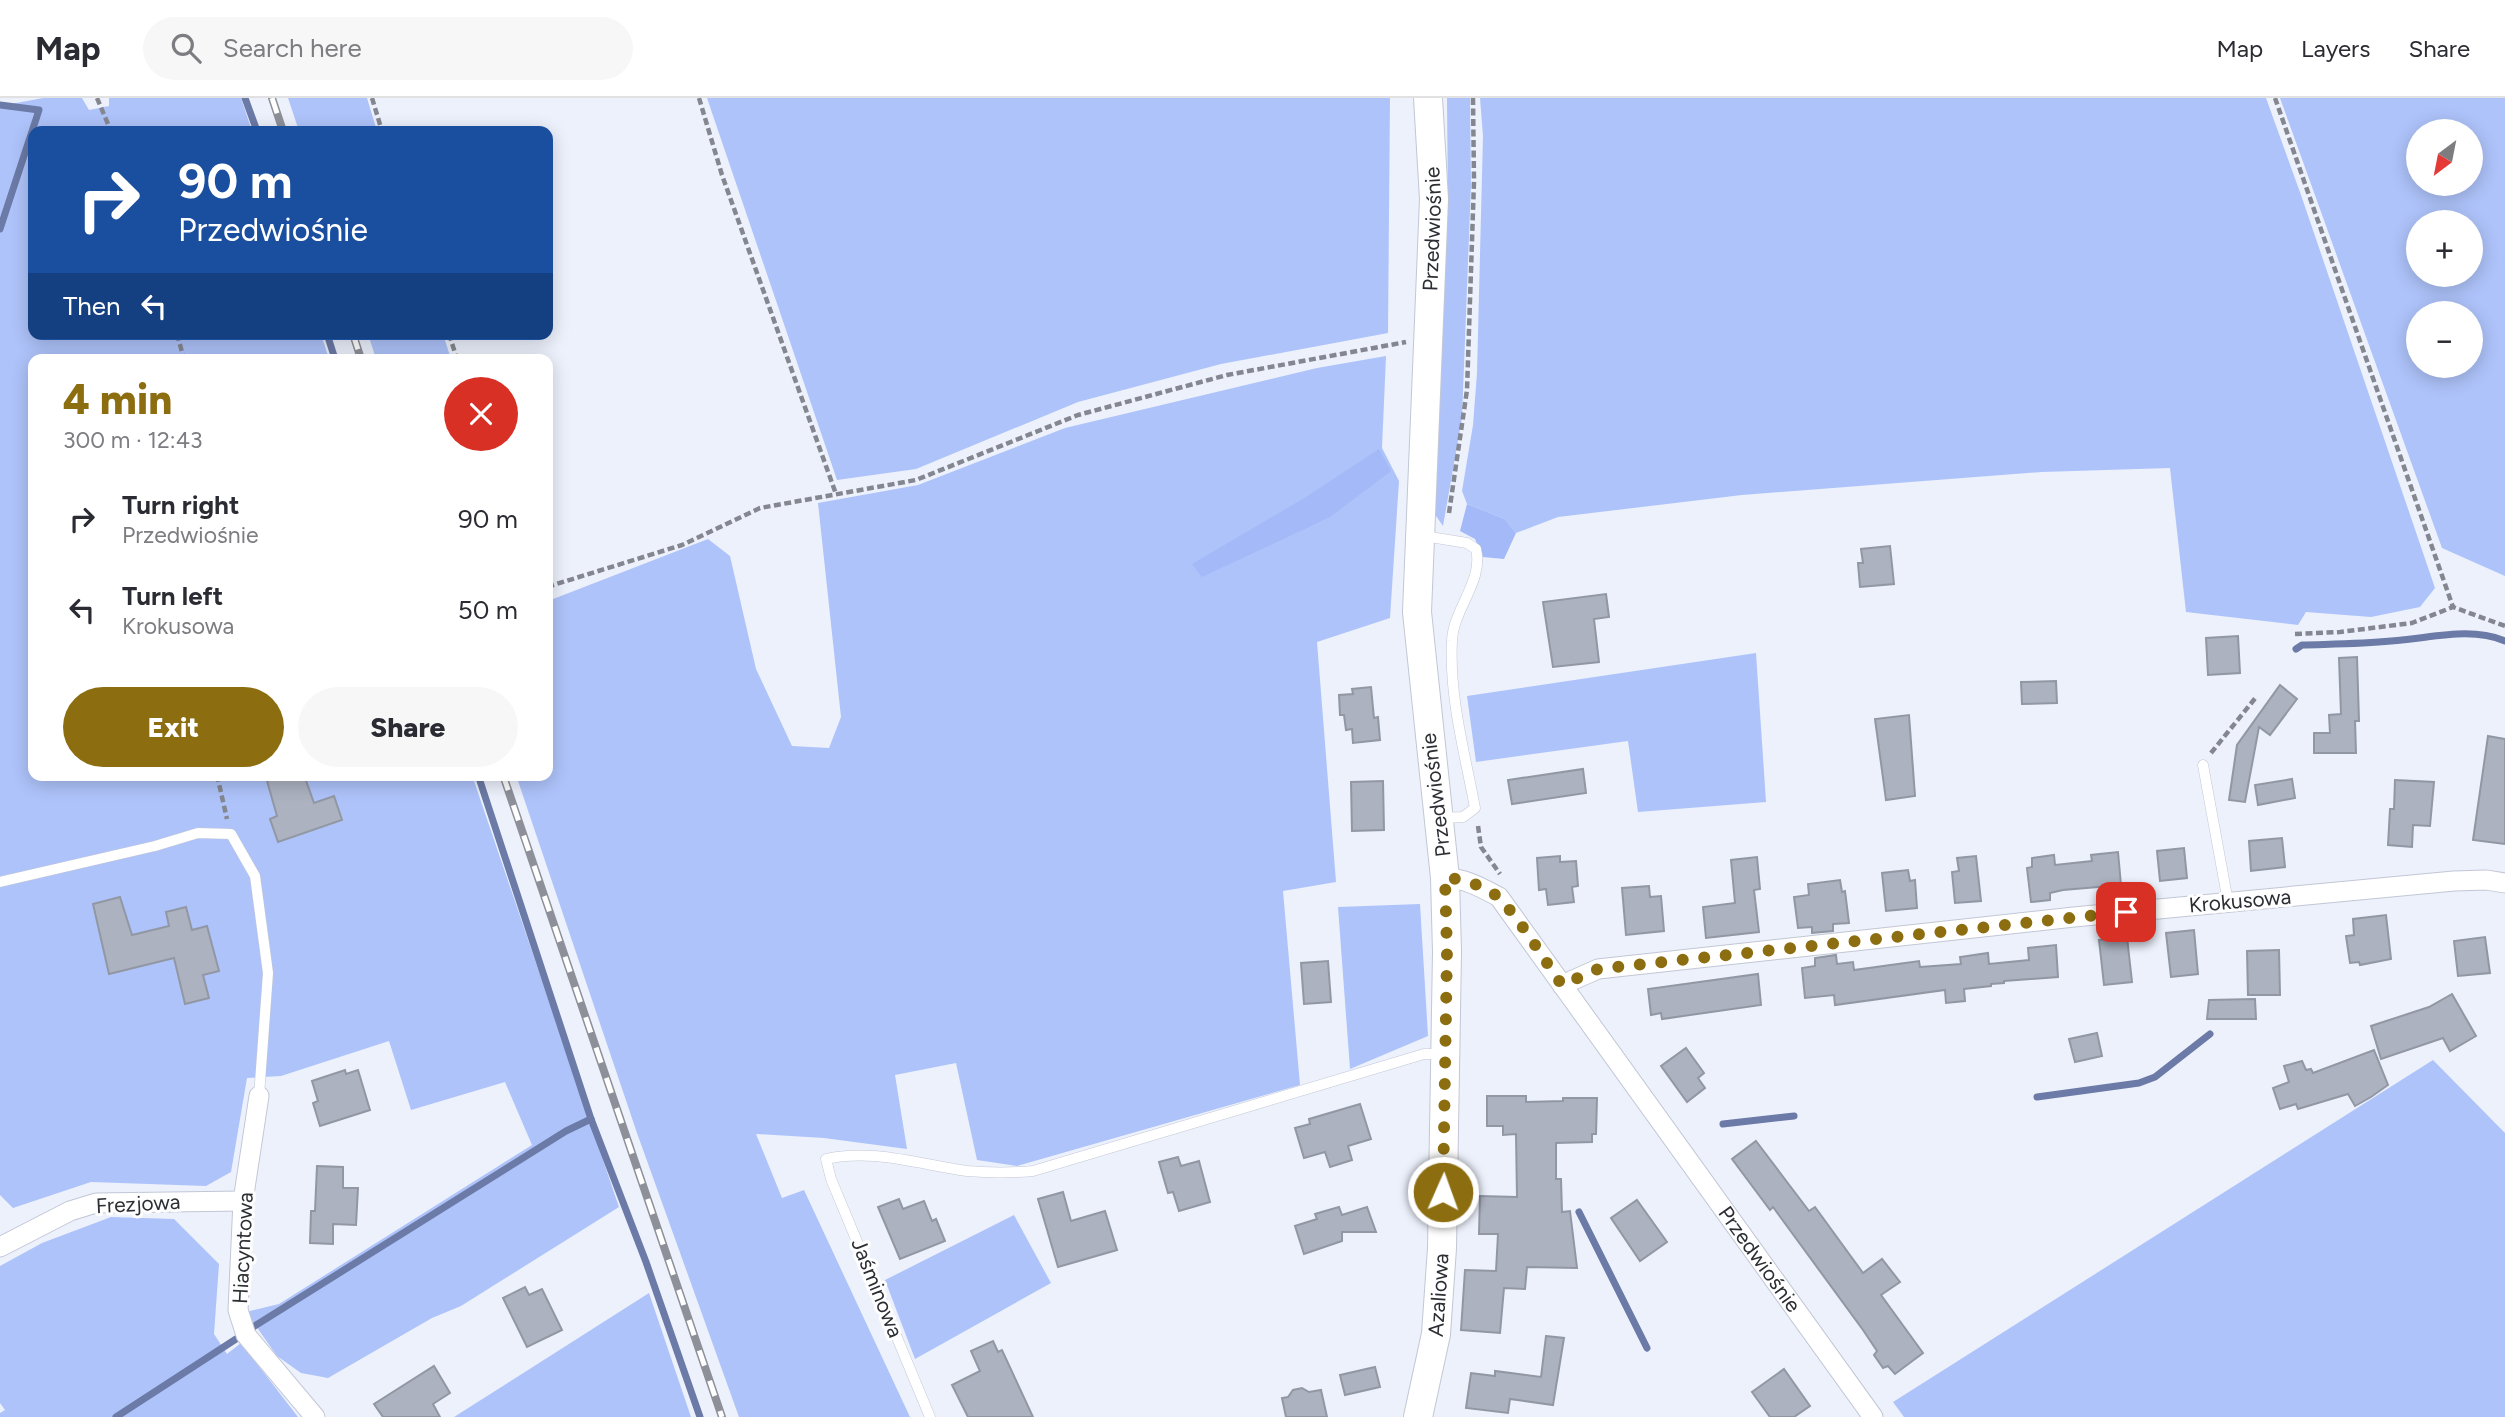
<!DOCTYPE html>
<html lang="en">
<head>
<meta charset="utf-8">
<style>
	:root { --surface:#fff; --page:#f7f7f7; --text:#2b2b33; --muted:#7c7c81; --line:#e1e1e2; --accent:#8c6e10 }
	body { margin:0; font-family:Figtree,sans-serif; background:var(--page); color:var(--text); height:100vh; display:flex; flex-direction:column; font-size:26px; white-space:nowrap }
	* { box-sizing:border-box; margin:0 }
	p { font-size:23px; color:var(--muted) }
	.icon { flex:none; width:38px; height:38px; fill:none; stroke:currentColor; stroke-width:2; stroke-linecap:round; stroke-linejoin:round }
	.map { position:relative; flex:1; overflow:hidden }
	.details { position:absolute; left:28px; top:256px; width:525px; height:427px; display:flex; flex-direction:column; background:var(--surface); border-radius:14px; box-shadow:0 4px 18px #0003 }
	.details>* { flex:none }
	.top-card { position:absolute; left:28px; top:28px; width:525px; height:214px; border-radius:14px; box-shadow:0 4px 18px #0003; background:#1a4fa0; color:#fff; overflow:hidden }
	.needle { width:46px; rotate:212deg }
	.fabs { position:absolute; left:2406px; top:21px; display:grid; gap:14px }
	.fabs a { display:grid; place-items:center; width:77px; height:77px; border-radius:50%; background:var(--surface); box-shadow:0 4px 18px #0003; font-size:35px }
	.pin { position:absolute; display:grid; place-items:center; width:60px; height:60px; color:#fff; margin:-30px; border-radius:14px; box-shadow:0 4px 10px #0006 }
	.me { position:absolute; width:77px; margin:-38px; rotate:2deg; stroke-linejoin:round; filter:drop-shadow(0 0 5px #0008) }
	.turn { display:flex; align-items:center; gap:24px; height:147px; padding:0 35px; font-size:32px }
	.turn .icon { width:91px; height:91px; stroke-width:2.5 }
	.turn b { display:block; font-size:49px; line-height:60px }
	.then { display:flex; align-items:center; height:66px; padding:0 35px; background:#0003; gap:14px; font-size:26px }
	.round { display:grid; place-items:center; flex:none; width:74px; height:74px; border-radius:37px; background:var(--page) }
	.headline { display:flex; align-items:center; justify-content:space-between; height:119px; padding:0 35px }
	h1 { font-size:42px; font-weight:800; line-height:52px; color:var(--accent) }
	.primary-button { display:flex; gap:14px; margin-top:auto; padding:14px 35px }
	.primary-button a { flex:1; height:80px; border-radius:42px; background:var(--accent); color:#fff; font-size:28px; font-weight:800; line-height:80px; text-align:center }
	.primary-button a+a { background:var(--page); color:var(--text) }
	ul { padding:0; list-style:none }
	li { display:flex; align-items:center; gap:21px; height:91px; padding:0 35px }
	li div { flex:1 }
	li b { display:block; font-size:26px }
	li em { font-style:normal }
	header { display:flex; align-items:center; gap:42px; box-sizing:border-box; height:98px; padding:0 35px; background:var(--surface); border-bottom:2px solid var(--line) }
	header strong { font-size:33px }
	nav { display:flex; gap:38px; margin-inline-start:auto; font-size:24px }
	.search { width:490px; height:63px; background:var(--page); display:flex; align-items:center; gap:18px; box-sizing:border-box; padding:0 24px; border-radius:38px; color:var(--muted); font-size:26px }
	.map>svg:first-child { display:block }
</style>
</head>
<body>
<header>
<strong>Map</strong>
<div class="search"><svg class="icon" aria-label="search" viewBox="0 0 24 24"><circle cx="10" cy="10" r="6"/><path d="M15 15l6 6"/></svg>Search here</div>
<nav><a>Map</a><a>Layers</a><a>Share</a></nav>
</header>
<div class="map">
<svg width="2505" height="1319" viewBox="0 0 2505 1319">
	<rect width="100%" height="100%" fill="#ecf1fc"/>
	<g fill="#aec3fa" fill-rule="evenodd">
		<polygon points="43,0 82,0 89,12 109,8 109,0 241,0 252,33 33,33 33,236 321,236 329,261 33,261 33,677 472,677 619,1109 461,1208 432,1220 328,1280 301,1275 277,1258 246,1214 279,1206 532,1047 505,984 411,1012 389,943 281,978 247,980 231,1074 206,1088 91,1084 13,1110 0,1097 0,8"/>
		<polygon points="288,0 367,0 377,33 299,33"/>
		<polygon points="707,0 1390,0 1388,235 1221,266 1078,304 916,371 837,382"/>
		<polygon points="1447,0 1470,0 1471,87 1462,320 1443,428 1434,415 1433,404 1448,109"/>
		<polygon points="1480,0 2266,0 2301,97 2435,490 2420,509 2371,519 2306,514 2298,527 2186,514 2170,370 2042,374 1742,397 1558,419 1516,435 1505,421 1467,406 1462,393 1473,327 1477,275 1483,38"/>
		<path d="M2280 0H2505V478L2442 450ZM2418 33H2471V86H2418ZM2418 124H2471V177H2418ZM2418 215H2471V268H2418Z"/>
		<polygon points="368,236 443,236 451,261 376,261"/>
		<polygon points="1386,258 1382,350 1399,383 1390,520 1317,544 1336,784 1283,793 1300,987 1017,1068 977,1062 956,965 895,977 907,1051 824,1040 756,1036 782,1100 804,1092 910,1319 739,1319 637,1035 516,677 548,677 548,503 708,441 730,458 756,571 792,648 829,650 841,619 818,405 918,387 1065,330 1317,270"/>
		<polygon points="1756,555 1766,704 1638,714 1628,643 1476,664 1467,598"/>
		<polygon points="1420,806 1428,938 1350,971 1338,809"/>
		<polygon points="2433,962 2505,1035 2505,1319 1904,1319 1893,1304"/>
		<polygon points="1014,1117 1051,1185 915,1261 885,1182"/>
		<polygon points="111,1119 174,1121 219,1166 214,1236 227,1256 241,1245 298,1319 0,1319 0,1315 5,1312 0,1305 0,1168 42,1145"/>
		<polygon points="649,1195 691,1319 454,1319"/>
	</g>
	<g fill="#a3b9f8">
		<polygon points="1379,351 1391,373 1330,419 1202,479 1192,466 1306,399"/>
		<polygon points="1467,406 1505,421 1516,435 1504,461 1483,459 1475,441 1460,433"/>
	</g>
	<g fill="none" stroke-linecap="round" stroke-linejoin="round">
		<g stroke="#6b7aa6" stroke-width="7">
			<polyline points="245,0 257,33"/>
			<polyline points="0,7 39,12 0,131"/>
			<polyline points="327,236 335,261"/>
			<path d="M2296 551 2302 547C2332 546 2361 546 2391 543 2429 541 2469 528 2505 543"/>
			<polyline points="478,677 591,1021 646,1164 700,1319"/>
			<polyline points="2037,999 2139,985 2155,979 2210,936"/>
			<polyline points="1723,1026 1794,1018"/>
			<polyline points="1579,1114 1647,1250"/>
			<polyline points="253,1229 566,1033 591,1021"/>
			<polyline points="116,1319 236,1241"/>
		</g>
	</g>
	<g fill="#acb2c0" stroke="#9297a4" stroke-width="2">
		<polygon points="1890,448 1894,486 1860,489 1858,465 1863,465 1861,451"/>
		<polygon points="1606,496 1609,519 1594,521 1599,564 1553,569 1543,504"/>
		<polygon points="2238,538 2240,575 2208,577 2206,540"/>
		<polygon points="2357,559 2359,623 2355,623 2356,655 2314,655 2314,635 2330,635 2329,617 2341,616 2339,560"/>
		<polygon points="2056,583 2057,605 2022,606 2021,584"/>
		<polygon points="2280,587 2297,601 2270,637 2259,629 2245,704 2229,702 2237,647"/>
		<polygon points="1371,589 1374,620 1378,619 1380,642 1353,645 1352,631 1346,632 1344,617 1340,617 1339,597 1353,596 1352,591"/>
		<polygon points="1909,617 1915,698 1886,702 1875,621"/>
		<polygon points="2488,638 2505,641 2505,746 2473,742"/>
		<polygon points="1583,671 1586,695 1512,706 1508,682"/>
		<polygon points="285,677 304,677 314,705 334,698 342,722 278,744 270,721 277,718 267,683"/>
		<polygon points="2292,681 2295,700 2258,707 2255,687"/>
		<polygon points="2395,682 2434,684 2430,728 2413,727 2412,749 2388,747 2390,711 2394,711"/>
		<polygon points="1383,683 1384,732 1352,733 1351,684"/>
		<polygon points="2282,740 2285,769 2251,773 2249,743"/>
		<polygon points="2184,750 2187,780 2160,783 2157,753"/>
		<polygon points="2118,754 2121,787 2063,792 2050,795 2050,802 2031,804 2027,770 2032,769 2032,760 2054,757 2055,767 2092,763 2091,757"/>
		<polygon points="1560,758 1560,764 1576,763 1578,788 1572,789 1574,804 1548,807 1546,791 1539,792 1537,760"/>
		<polygon points="1976,758 1981,803 1955,805 1952,774 1959,773 1957,760"/>
		<polygon points="1757,759 1760,791 1754,792 1759,834 1706,840 1703,809 1735,805 1731,762"/>
		<polygon points="1908,772 1910,783 1915,782 1917,810 1886,813 1882,775"/>
		<polygon points="1840,782 1842,794 1845,793 1849,825 1833,826 1833,833 1812,835 1812,829 1798,830 1794,799 1809,797 1808,786"/>
		<polygon points="1649,788 1650,799 1661,798 1664,833 1626,837 1622,790"/>
		<polygon points="120,799 132,837 169,828 166,814 186,809 192,832 207,828 219,873 203,877 209,900 185,906 174,860 109,876 93,806"/>
		<polygon points="2386,817 2391,861 2360,867 2359,864 2350,865 2346,838 2354,837 2353,821"/>
		<polygon points="2194,832 2198,876 2171,879 2166,835"/>
		<polygon points="2127,839 2132,884 2104,887 2099,842"/>
		<polygon points="2485,839 2490,875 2458,878 2454,843"/>
		<polygon points="2056,847 2058,879 2004,883 2004,885 1991,886 1991,888 1964,891 1965,903 1946,905 1945,892 1835,907 1834,897 1805,900 1802,870 1815,868 1815,860 1836,857 1837,866 1853,864 1854,872 1919,863 1920,869 1961,866 1960,859 1988,855 1989,866 2029,862 2028,850"/>
		<polygon points="2279,852 2280,897 2248,897 2247,853"/>
		<polygon points="1328,863 1331,904 1304,906 1301,865"/>
		<polygon points="1758,876 1761,907 1662,921 1661,915 1651,917 1648,891"/>
		<polygon points="2452,896 2476,938 2450,953 2443,940 2381,961 2371,928 2429,909"/>
		<polygon points="2255,901 2256,921 2207,921 2209,902"/>
		<polygon points="2097,935 2102,958 2075,964 2069,941"/>
		<polygon points="1686,950 1704,975 1698,980 1705,990 1687,1004 1661,968"/>
		<polygon points="2374,952 2388,987 2371,999 2355,1008 2348,996 2298,1011 2296,1006 2280,1011 2273,990 2289,984 2284,968 2302,963 2306,972 2311,971 2313,975"/>
		<polygon points="345,972 346,976 358,972 370,1012 320,1028 313,1005 318,1003 312,983"/>
		<polygon points="1487,998 1526,998 1526,1004 1563,1003 1563,1000 1597,1000 1596,1036 1592,1036 1592,1044 1556,1045 1556,1081 1561,1081 1562,1114 1570,1113 1577,1170 1527,1169 1525,1191 1504,1190 1500,1235 1461,1232 1465,1172 1496,1173 1498,1136 1479,1136 1480,1098 1517,1099 1516,1036 1503,1037 1503,1028 1487,1028"/>
		<polygon points="1360,1006 1371,1041 1348,1048 1352,1062 1330,1069 1325,1054 1304,1060 1295,1030 1310,1026 1309,1021"/>
		<polygon points="1756,1043 1809,1113 1815,1109 1863,1175 1882,1161 1900,1184 1881,1197 1923,1255 1895,1276 1888,1268 1883,1270 1874,1257 1877,1253 1863,1232 1773,1109 1770,1112 1732,1061"/>
		<polygon points="1178,1059 1181,1068 1199,1063 1210,1104 1179,1113 1173,1094 1168,1095 1159,1064"/>
		<polygon points="317,1068 343,1069 343,1090 358,1090 356,1127 333,1126 333,1146 310,1145 311,1113 315,1113"/>
		<polygon points="1063,1094 1071,1123 1105,1113 1117,1152 1058,1169 1038,1101"/>
		<polygon points="899,1101 903,1111 924,1103 932,1123 936,1121 945,1143 900,1161 878,1109"/>
		<polygon points="1637,1102 1667,1144 1640,1163 1611,1120"/>
		<polygon points="1339,1109 1342,1117 1367,1109 1376,1134 1342,1134 1342,1143 1304,1156 1295,1128 1317,1121 1315,1116"/>
		<polygon points="525,1189 529,1197 542,1191 562,1232 527,1249 503,1200"/>
		<polygon points="1546,1238 1564,1240 1553,1307 1510,1301 1508,1315 1466,1310 1471,1275 1495,1278 1495,1273 1541,1279"/>
		<polygon points="993,1243 998,1254 1002,1252 1033,1319 968,1319 952,1287 980,1273 971,1253"/>
		<polygon points="434,1268 450,1295 433,1306 440,1319 383,1319 374,1306"/>
		<polygon points="1375,1269 1380,1289 1345,1297 1340,1277"/>
		<polygon points="1784,1271 1810,1308 1794,1319 1770,1319 1752,1294"/>
		<polygon points="1302,1290 1309,1294 1321,1292 1327,1319 1286,1319 1282,1300 1288,1299 1293,1292"/>
	</g>
	<g fill="none" stroke-linecap="round" stroke-linejoin="round">
		<defs>
			<g id="lane">
				<path d="M1424 438 1467 445 1476 451C1484 483 1453 511 1452 543 1449 599 1465 656 1475 710L1463 719 1440 720"/>
				<polyline points="2203,667 2228,804"/>
				<polyline points="0,784 155,748 198,735 231,736 255,778 268,875 259,998"/>
				<path d="M930 1319 831 1081 826 1061C872 1050 922 1067 967 1073 990 1075 1010 1075 1033 1073L1424 956H1442"/>
			</g>
			<g id="street">
				<path id="s1" d="M1445 780C1465 780 1482 790 1499 799L1873 1319"/>
				<polyline points="1562,887 1598,871 2074,819 2454,783 2486,782 2505,785"/>
				<polyline points="259,998 243,1103 238,1212 246,1237 315,1319"/>
				<polyline points="0,1149 70,1113 96,1105 243,1103"/>
			</g>
			<g id="secondary">
				<path id="s2" d="M1418 1319 1436 1236 1442 1150 1447 854 1445 780 1417 514 1434 101 1428 0"/>
			</g>
		</defs>
		<use href="#lane" stroke="#c2c7d5" stroke-width="11"/>
		<use href="#street" stroke="#c2c7d5" stroke-width="21"/>
		<use href="#secondary" stroke="#c2c7d5" stroke-width="30"/>
		<g stroke="#84878f" stroke-width="4.5" stroke-dasharray="7 3.5" stroke-linecap="butt">
			<polyline points="97,0 111,33"/>
			<polyline points="372,0 382,33"/>
			<polyline points="699,0 722,77 836,396"/>
			<polyline points="2275,0 2453,509"/>
			<polyline points="177,236 184,261"/>
			<polyline points="449,236 457,261"/>
			<polyline points="1449,415 1467,292 1474,83 1473,0"/>
			<polyline points="548,486 550,488 682,447 760,410 916,382 1078,317 1227,277 1406,244"/>
			<polyline points="2295,536 2340,534 2412,525 2453,509 2505,528"/>
			<polyline points="2211,655 2257,598"/>
			<polyline points="217,677 227,721"/>
			<polyline points="1478,728 1481,749 1500,776"/>
		</g>
		<use href="#lane" stroke="#fff" stroke-width="10"/>
		<use href="#street" stroke="#fff" stroke-width="19"/>
		<use href="#secondary" stroke="#fff" stroke-width="28"/>
		<defs>
			<g id="rail">
				<polyline points="272,0 283,33"/>
				<polyline points="353,236 361,261"/>
				<polyline points="503,677 722,1319"/>
			</g>
		</defs>
		<use href="#rail" stroke="#8d9098" stroke-width="8"/>
		<use href="#rail" stroke="#fefefe" stroke-width="5" stroke-dasharray="16" stroke-linecap="butt"/>
	</g>
	<g fill="none" stroke-linecap="round" stroke-linejoin="round">
		<path stroke="#8c6e10" stroke-width="12" stroke-dasharray="0 21.6" d="M1443 1094 1447 853 1445 780C1462 780 1489 789 1501 802 1524 827 1542 859 1562 887L1598 871 2126 814"/>
	</g>
	<g text-anchor="middle" stroke-width="6" stroke-linejoin="round" paint-order="stroke">
		<g font-size="21" fill="#2c2e33" stroke="#fefefe">
			<text dy="7" stroke="none"><textPath href="#s2" startOffset="1192">Przedwiośnie</textPath></text>
			<text transform="translate(1436 697) rotate(-97)" y="7">Przedwiośnie</text>
			<text transform="translate(2240 803) rotate(-5)" y="7">Krokusowa</text>
			<text transform="translate(138 1106) rotate(-3)" y="7">Frezjowa</text>
			<text transform="translate(243 1150) rotate(-87)" y="7">Hiacyntowa</text>
			<text dy="7" stroke="none"><textPath href="#s1" startOffset="504">Przedwiośnie</textPath></text>
			<text transform="translate(877 1190) rotate(68)" y="7">Jaśminowa</text>
			<text dy="7" stroke="none"><textPath href="#s2" startOffset="124">Azaliowa</textPath></text>
		</g>
	</g>
</svg>
<div class="fabs">
<a><svg class="needle" viewBox="-14 -14 28 28"><path d="M0-13l5 13h-10z" fill="#e53935"/><path d="M0 13l5-13h-10z" fill="#7c7c81"/></svg></a>
<a>+</a>
<a>−</a>
</div>
<div class="pin" style="left:2126px;top:814px;background:#d93025"><svg class="icon" aria-label="arrive" viewBox="0 0 24 24"><path d="M6 21V4h12l-3 4 3 4H6"/></svg></div>
<svg class="me" style="left:1443px;top:1094px" viewBox="-20 -20 40 40"><circle r="17" fill="#8c6e10" stroke="#fff" stroke-width="3"/><path d="M0-11L8 9 0 5-8 9z" fill="#fff"/></svg>
<div class="top-card">
<div class="turn"><svg class="icon" aria-label="right" viewBox="0 0 24 24"><path d="M7 20v-9h11M14 6l5 5-5 5"/></svg><div><b>90 m</b>Przedwiośnie</div></div>
<div class="then">Then<svg class="icon" aria-label="left" viewBox="0 0 24 24"><path d="M17 20v-9H6M10 6l-5 5 5 5"/></svg></div>
</div>
<section class="details">
<div class="headline"><div><h1>4 min</h1><p>300 m · 12:43</p></div><a class="round" style="background:#d93025;color:#fff"><svg class="icon" aria-label="close" viewBox="0 0 24 24"><path d="M6 6l12 12M18 6L6 18"/></svg></a></div>
<ul>
<li><svg class="icon" aria-label="right" viewBox="0 0 24 24"><path d="M7 20v-9h11M14 6l5 5-5 5"/></svg><div><b>Turn right</b><p>Przedwiośnie</p></div><em>90 m</em></li>
<li><svg class="icon" aria-label="left" viewBox="0 0 24 24"><path d="M17 20v-9H6M10 6l-5 5 5 5"/></svg><div><b>Turn left</b><p>Krokusowa</p></div><em>50 m</em></li>
</ul>
<div class="primary-button"><a>Exit</a><a>Share</a></div>
</section>
</div>
</body>
</html>
